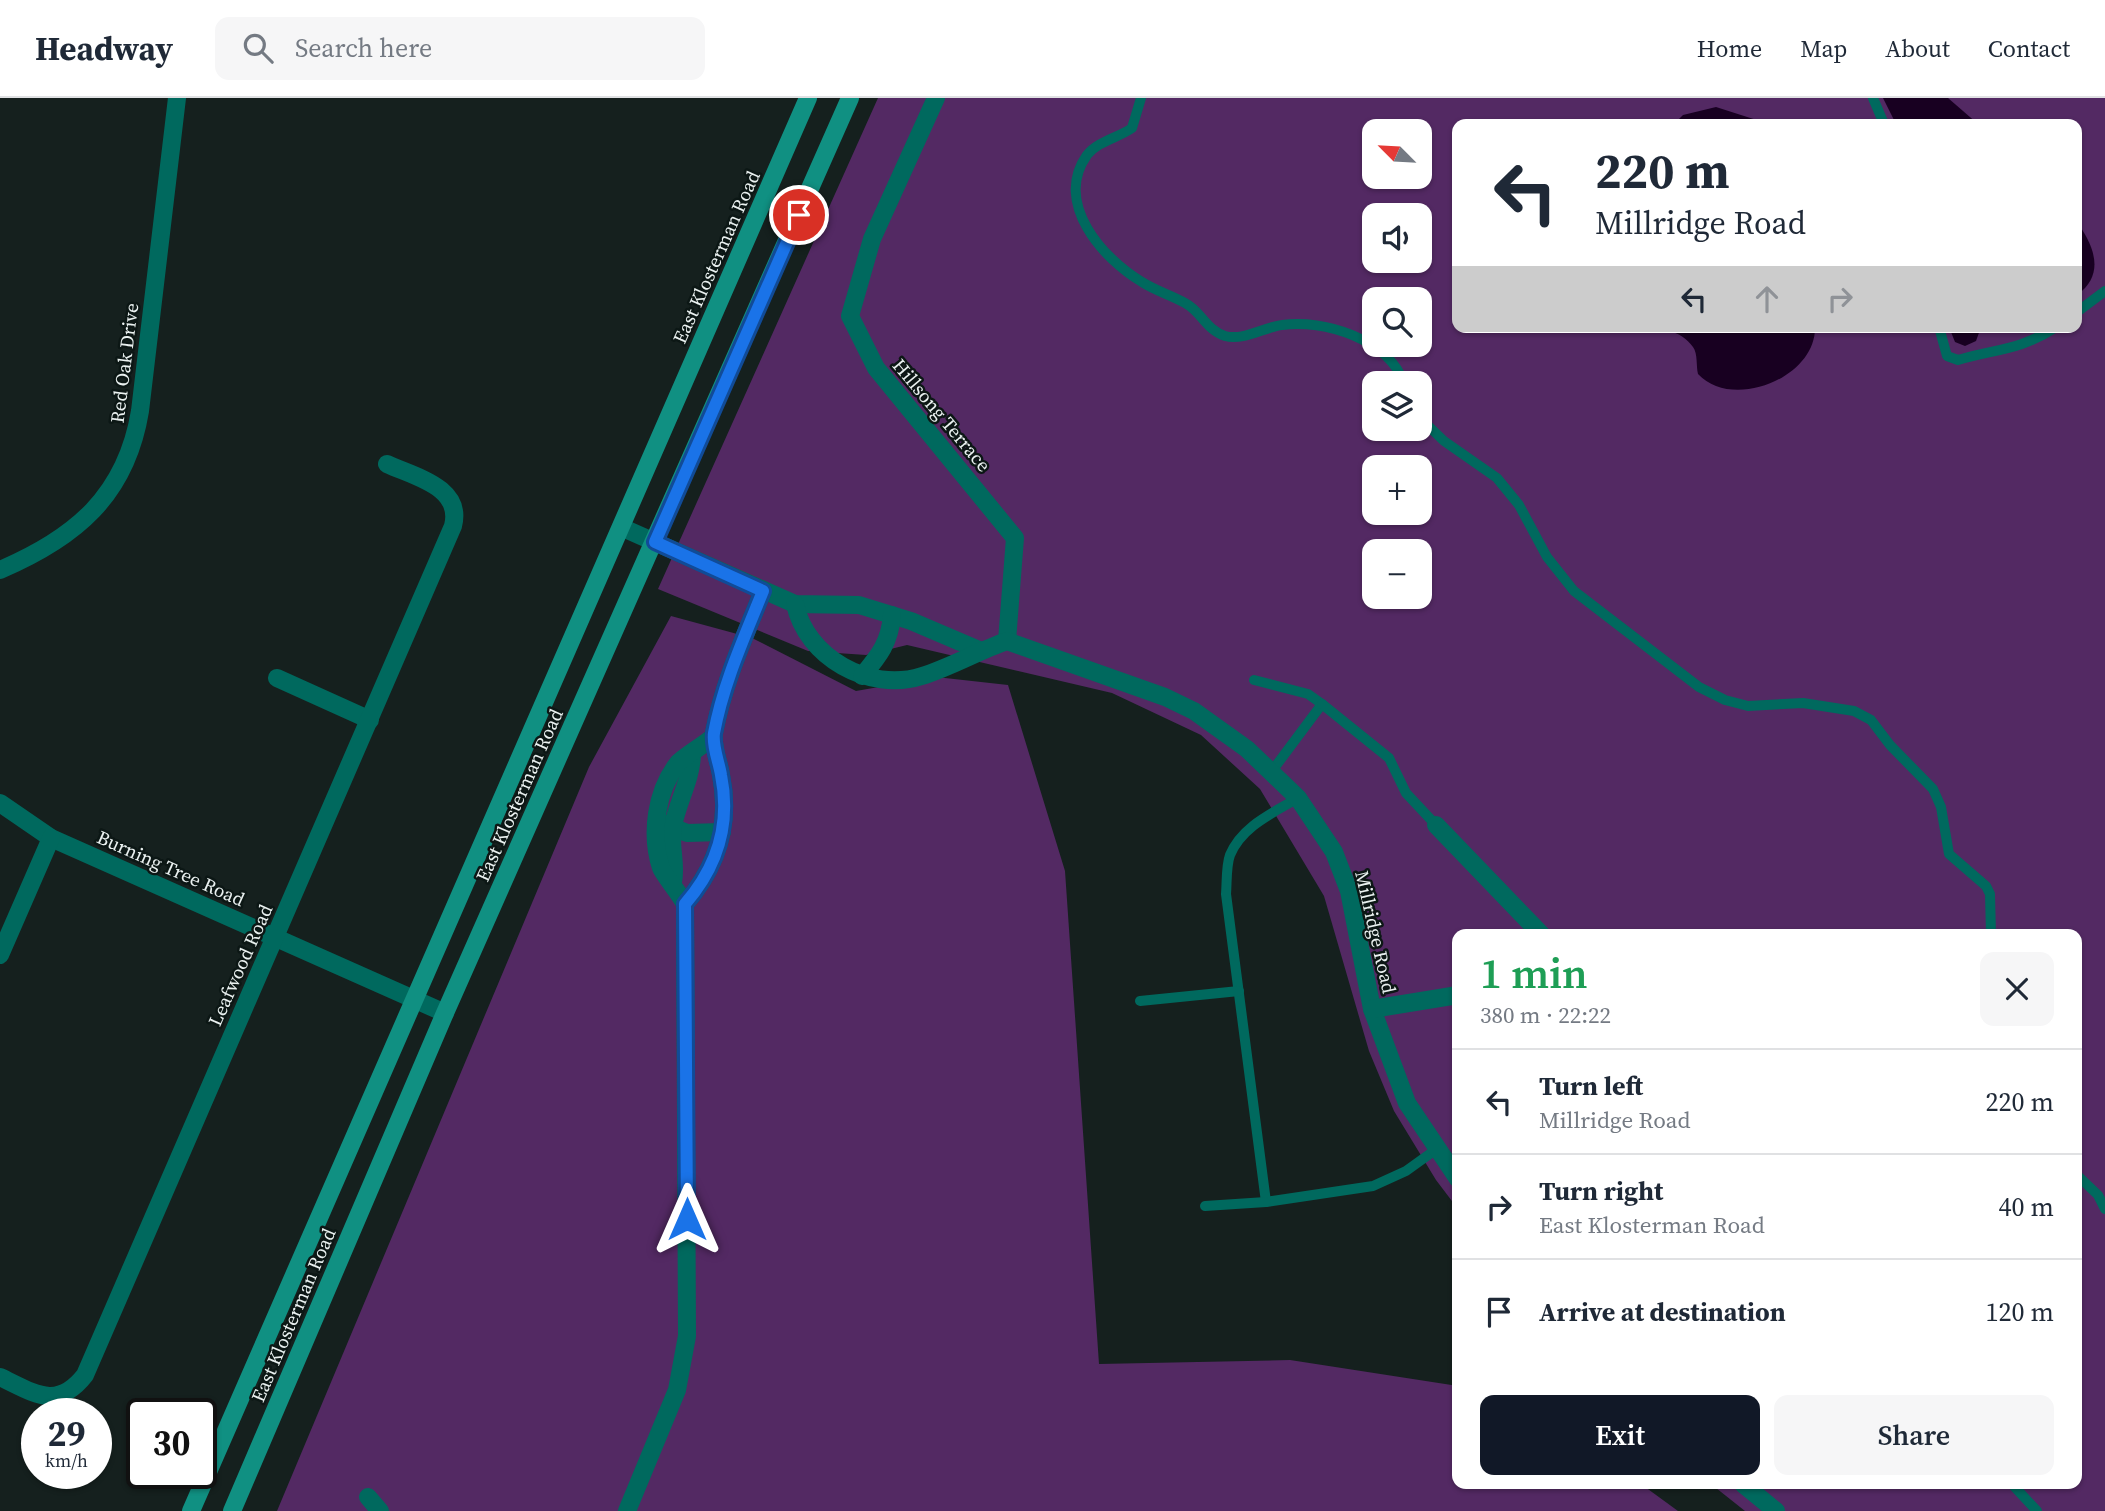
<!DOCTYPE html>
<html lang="en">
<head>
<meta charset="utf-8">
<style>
	:root { --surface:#fff; --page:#f6f6f7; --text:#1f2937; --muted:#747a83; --line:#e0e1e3; --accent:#111827 }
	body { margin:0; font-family:"Source Serif 4",serif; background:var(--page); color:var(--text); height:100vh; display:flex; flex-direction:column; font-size:26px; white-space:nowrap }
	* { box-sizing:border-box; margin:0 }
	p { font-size:23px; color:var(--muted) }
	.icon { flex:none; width:38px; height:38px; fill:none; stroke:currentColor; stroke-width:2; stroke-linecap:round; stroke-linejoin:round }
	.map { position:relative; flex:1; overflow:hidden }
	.drawer { position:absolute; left:1452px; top:831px; width:630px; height:560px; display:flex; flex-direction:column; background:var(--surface); border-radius:14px; box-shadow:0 2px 5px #0004 }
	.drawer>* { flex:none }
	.top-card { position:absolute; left:1452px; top:21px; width:630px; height:214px; border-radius:14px; box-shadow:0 2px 5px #0004; background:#fff; color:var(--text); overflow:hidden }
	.needle { width:46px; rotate:294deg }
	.tools { position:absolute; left:1362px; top:21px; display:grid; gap:14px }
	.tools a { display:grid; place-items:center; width:70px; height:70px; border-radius:14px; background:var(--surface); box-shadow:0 2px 5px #0004; font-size:35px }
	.speed { position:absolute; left:21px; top:1300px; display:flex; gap:14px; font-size:35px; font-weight:700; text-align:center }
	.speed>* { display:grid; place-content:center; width:91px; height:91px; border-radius:50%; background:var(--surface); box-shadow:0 2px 5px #0004; line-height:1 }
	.speed small { font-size:18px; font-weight:400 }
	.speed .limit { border:4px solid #111; border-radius:10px; background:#fff; color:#111 }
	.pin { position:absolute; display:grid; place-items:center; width:60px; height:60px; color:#fff; margin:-30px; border:4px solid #fff; border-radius:50%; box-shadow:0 2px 7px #0007 }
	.me { position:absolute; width:77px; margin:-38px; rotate:0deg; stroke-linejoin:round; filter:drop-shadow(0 0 5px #0008) }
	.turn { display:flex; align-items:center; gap:24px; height:147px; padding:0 28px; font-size:32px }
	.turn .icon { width:91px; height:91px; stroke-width:2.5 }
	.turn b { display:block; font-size:49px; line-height:60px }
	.lanes { display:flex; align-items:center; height:66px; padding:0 28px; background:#0003; justify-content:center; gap:35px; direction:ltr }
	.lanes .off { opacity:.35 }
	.round { display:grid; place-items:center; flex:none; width:74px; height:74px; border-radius:14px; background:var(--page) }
	.headline { display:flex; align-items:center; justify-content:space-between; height:119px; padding:0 28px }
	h1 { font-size:42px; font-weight:600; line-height:52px; color:#1e9e55 }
	.button { display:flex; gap:14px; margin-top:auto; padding:14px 28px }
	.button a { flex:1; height:80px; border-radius:14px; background:var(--accent); color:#fff; font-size:28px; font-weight:600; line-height:80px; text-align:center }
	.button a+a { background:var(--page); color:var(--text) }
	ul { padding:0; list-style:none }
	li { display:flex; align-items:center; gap:21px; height:105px; padding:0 28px; border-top:2px solid var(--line) }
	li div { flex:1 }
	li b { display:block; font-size:26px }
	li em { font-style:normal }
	header { display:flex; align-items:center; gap:42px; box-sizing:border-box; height:98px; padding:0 35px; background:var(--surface); border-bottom:2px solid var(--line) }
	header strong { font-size:33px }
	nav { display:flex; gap:38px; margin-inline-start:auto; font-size:24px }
	.search { width:490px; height:63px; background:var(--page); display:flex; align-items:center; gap:18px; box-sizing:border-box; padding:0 24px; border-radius:14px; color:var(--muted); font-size:26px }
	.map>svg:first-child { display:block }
</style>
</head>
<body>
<header>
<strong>Headway</strong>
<div class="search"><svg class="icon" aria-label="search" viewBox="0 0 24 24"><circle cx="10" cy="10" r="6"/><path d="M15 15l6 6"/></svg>Search here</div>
<nav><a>Home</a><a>Map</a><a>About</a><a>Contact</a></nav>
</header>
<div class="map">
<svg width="2105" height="1413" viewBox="0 0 2105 1413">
	<rect width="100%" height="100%" fill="#15201e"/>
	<g fill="#532963" fill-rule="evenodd">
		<path d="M878 0H2105V1413H1745L1711 1386H2077V836H1458V1111L1436 1082 1394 1013 1369 953 1324 798 1260 691 1201 637 1112 595 907 547 866 557 808 553 658 491ZM1458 26H2077V229H1458ZM1374 33H1419V79H1374ZM1374 117H1419V163H1374ZM1374 201H1419V247H1374ZM1374 285H1419V331H1374ZM1374 369H1419V415H1374ZM1374 453H1419V499H1374Z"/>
		<polygon points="671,518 752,540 856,593 936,579 1008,587 1065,773 1099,1266 1290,1262 1458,1288 1458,1386 1641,1386 1678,1413 277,1413 589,669"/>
	</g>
	<g fill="#180021">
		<polygon points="1883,0 1948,0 1978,26 1896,26"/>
		<polygon points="1716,9 1769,26 1674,26 1683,17"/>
		<path d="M2077 124C2095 149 2105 177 2077 197Z"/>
		<path d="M1603 229H1815C1816 280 1732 313 1698 276 1696 268 1698 256 1693 249 1675 222 1630 230 1603 229Z"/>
		<polygon points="1949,229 1981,229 1976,243 1965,248 1955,244"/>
	</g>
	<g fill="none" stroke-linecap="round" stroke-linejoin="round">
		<g stroke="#00695e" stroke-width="10">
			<path d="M1141 0 1132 30C1118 40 1098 43 1087 57 1053 105 1103 161 1142 184 1156 193 1171 197 1185 205 1201 213 1206 232 1225 238 1244 243 1264 229 1282 227 1324 221 1388 241 1404 285"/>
			<polyline points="1873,0 1884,26"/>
			<polyline points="2077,214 2105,193"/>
			<path d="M1939 229 1947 258 1958 262C1996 251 2021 252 2056 229"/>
			<polyline points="1419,319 1444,343 1497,380 1519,407 1547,459 1574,493 1699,589 1725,602 1748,608 1803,605 1854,613 1871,622 1890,647 1933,691 1941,709 1949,756 1986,788 1990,796 1991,836"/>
			<polyline points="1254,582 1308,596 1322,606 1272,673"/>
			<polyline points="1322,606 1389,660 1406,695 1436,727"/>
			<path d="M1298 700C1273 715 1242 728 1230 757 1226 768 1227 784 1226 796L1266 1104 1373 1088 1406 1073 1438 1050"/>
			<polyline points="1140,903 1239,893"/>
			<polyline points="2077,1077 2098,1097 2105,1111"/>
			<polyline points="1205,1108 1266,1104"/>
			<polyline points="2012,1386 2037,1413"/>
		</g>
		<g stroke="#00695e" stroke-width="18">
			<polyline points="936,0 872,141 850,218 876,270 1015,440 1007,543"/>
			<polyline points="623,430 795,506 859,507 911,523 979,552"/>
			<path d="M0 472C75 440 126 398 140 313L177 0"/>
			<path d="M795 506C806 559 869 595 922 578 951 569 978 553 1007 543L1165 599 1194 613 1247 651 1298 700 1334 754 1349 793 1372 911 1407 1005 1458 1081"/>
			<path d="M862 578C879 558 890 544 892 517"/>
			<polyline points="277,580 370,622"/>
			<polyline points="0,705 51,740 445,915"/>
			<polyline points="663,725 687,735 722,734"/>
			<polyline points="1436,727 1541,836"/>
			<path d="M673 784C677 765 669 747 673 728 678 703 691 682 692 657"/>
			<path d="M685 806C717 769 731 727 721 677 719 664 712 648 714 635 723 586 744 540 763 493"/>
			<polyline points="0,857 51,740"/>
			<polyline points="1372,911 1458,897"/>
			<path d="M0 1279C34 1295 57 1313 85 1277L453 428C463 389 415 379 387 366"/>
			<polyline points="1743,1386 1776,1413"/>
			<polyline points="368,1399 380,1413"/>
			<path d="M627 1413 677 1292 687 1238 685 806C680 796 663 776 661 770 650 736 656 693 678 665 682 660 705 646 713 639"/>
		</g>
		<g stroke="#109082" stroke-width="18">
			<polyline points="191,1413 808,0"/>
			<polyline points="232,1413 445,915 850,0"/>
		</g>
	</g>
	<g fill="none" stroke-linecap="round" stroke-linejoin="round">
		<defs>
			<path id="route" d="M687 1121 685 806C717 769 731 726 721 677 719 664 712 648 714 635 723 586 744 540 763 493L655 444 799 117"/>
		</defs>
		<use href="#route" stroke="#114b97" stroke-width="18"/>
		<use href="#route" stroke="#1a73e8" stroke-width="12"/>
	</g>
	<g text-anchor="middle" stroke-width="5" stroke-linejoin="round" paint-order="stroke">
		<g font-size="19" fill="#eaf1f0" stroke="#0c1715">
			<text transform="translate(716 159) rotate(-66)" y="7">East Klosterman Road</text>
			<text transform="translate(124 265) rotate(-83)" y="7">Red Oak Drive</text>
			<text transform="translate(942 317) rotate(50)" y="7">Hillsong Terrace</text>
			<text transform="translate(519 697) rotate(-66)" y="7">East Klosterman Road</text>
			<text transform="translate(171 770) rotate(24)" y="7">Burning Tree Road</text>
			<text transform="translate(1376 834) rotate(77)" y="7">Millridge Road</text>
			<text transform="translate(240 867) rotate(-66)" y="7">Leafwood Road</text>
			<text transform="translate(293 1217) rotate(-67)" y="7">East Klosterman Road</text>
		</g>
	</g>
</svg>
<div class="tools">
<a><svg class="needle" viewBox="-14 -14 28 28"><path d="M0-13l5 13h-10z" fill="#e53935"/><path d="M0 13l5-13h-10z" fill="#747a83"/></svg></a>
<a><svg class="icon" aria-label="sound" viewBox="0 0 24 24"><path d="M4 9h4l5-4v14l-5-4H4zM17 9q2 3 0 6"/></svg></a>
<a><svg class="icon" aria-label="search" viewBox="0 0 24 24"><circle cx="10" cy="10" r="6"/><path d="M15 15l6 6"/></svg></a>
<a><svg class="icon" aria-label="layers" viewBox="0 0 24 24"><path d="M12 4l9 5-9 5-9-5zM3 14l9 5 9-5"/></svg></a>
<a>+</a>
<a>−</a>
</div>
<div class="speed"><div>29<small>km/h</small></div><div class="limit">30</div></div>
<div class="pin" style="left:799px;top:117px;background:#d93025"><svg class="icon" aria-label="arrive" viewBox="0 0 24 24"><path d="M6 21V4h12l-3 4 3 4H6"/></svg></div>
<svg class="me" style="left:687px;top:1121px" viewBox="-20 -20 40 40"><path d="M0-17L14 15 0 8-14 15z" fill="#1a73e8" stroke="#fff" stroke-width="4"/></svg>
<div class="top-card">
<div class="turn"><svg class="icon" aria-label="left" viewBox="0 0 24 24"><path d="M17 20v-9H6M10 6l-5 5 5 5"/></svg><div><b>220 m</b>Millridge Road</div></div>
<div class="lanes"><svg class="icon" aria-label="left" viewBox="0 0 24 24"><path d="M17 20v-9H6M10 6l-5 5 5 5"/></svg><svg class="icon off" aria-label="ahead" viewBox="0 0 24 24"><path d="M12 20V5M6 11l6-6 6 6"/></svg><svg class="icon off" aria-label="right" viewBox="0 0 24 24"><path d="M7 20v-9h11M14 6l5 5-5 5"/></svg></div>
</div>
<section class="drawer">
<div class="headline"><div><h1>1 min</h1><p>380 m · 22:22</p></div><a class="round"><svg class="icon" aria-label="close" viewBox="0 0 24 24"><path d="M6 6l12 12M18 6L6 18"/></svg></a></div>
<ul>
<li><svg class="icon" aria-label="left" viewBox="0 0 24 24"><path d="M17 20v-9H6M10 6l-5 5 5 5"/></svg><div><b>Turn left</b><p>Millridge Road</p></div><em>220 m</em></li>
<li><svg class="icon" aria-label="right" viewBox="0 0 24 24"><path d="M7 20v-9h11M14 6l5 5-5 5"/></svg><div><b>Turn right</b><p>East Klosterman Road</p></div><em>40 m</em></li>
<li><svg class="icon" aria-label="arrive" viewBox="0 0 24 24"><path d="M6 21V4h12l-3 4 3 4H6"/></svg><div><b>Arrive at destination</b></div><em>120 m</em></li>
</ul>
<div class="button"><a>Exit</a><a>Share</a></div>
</section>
</div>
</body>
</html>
